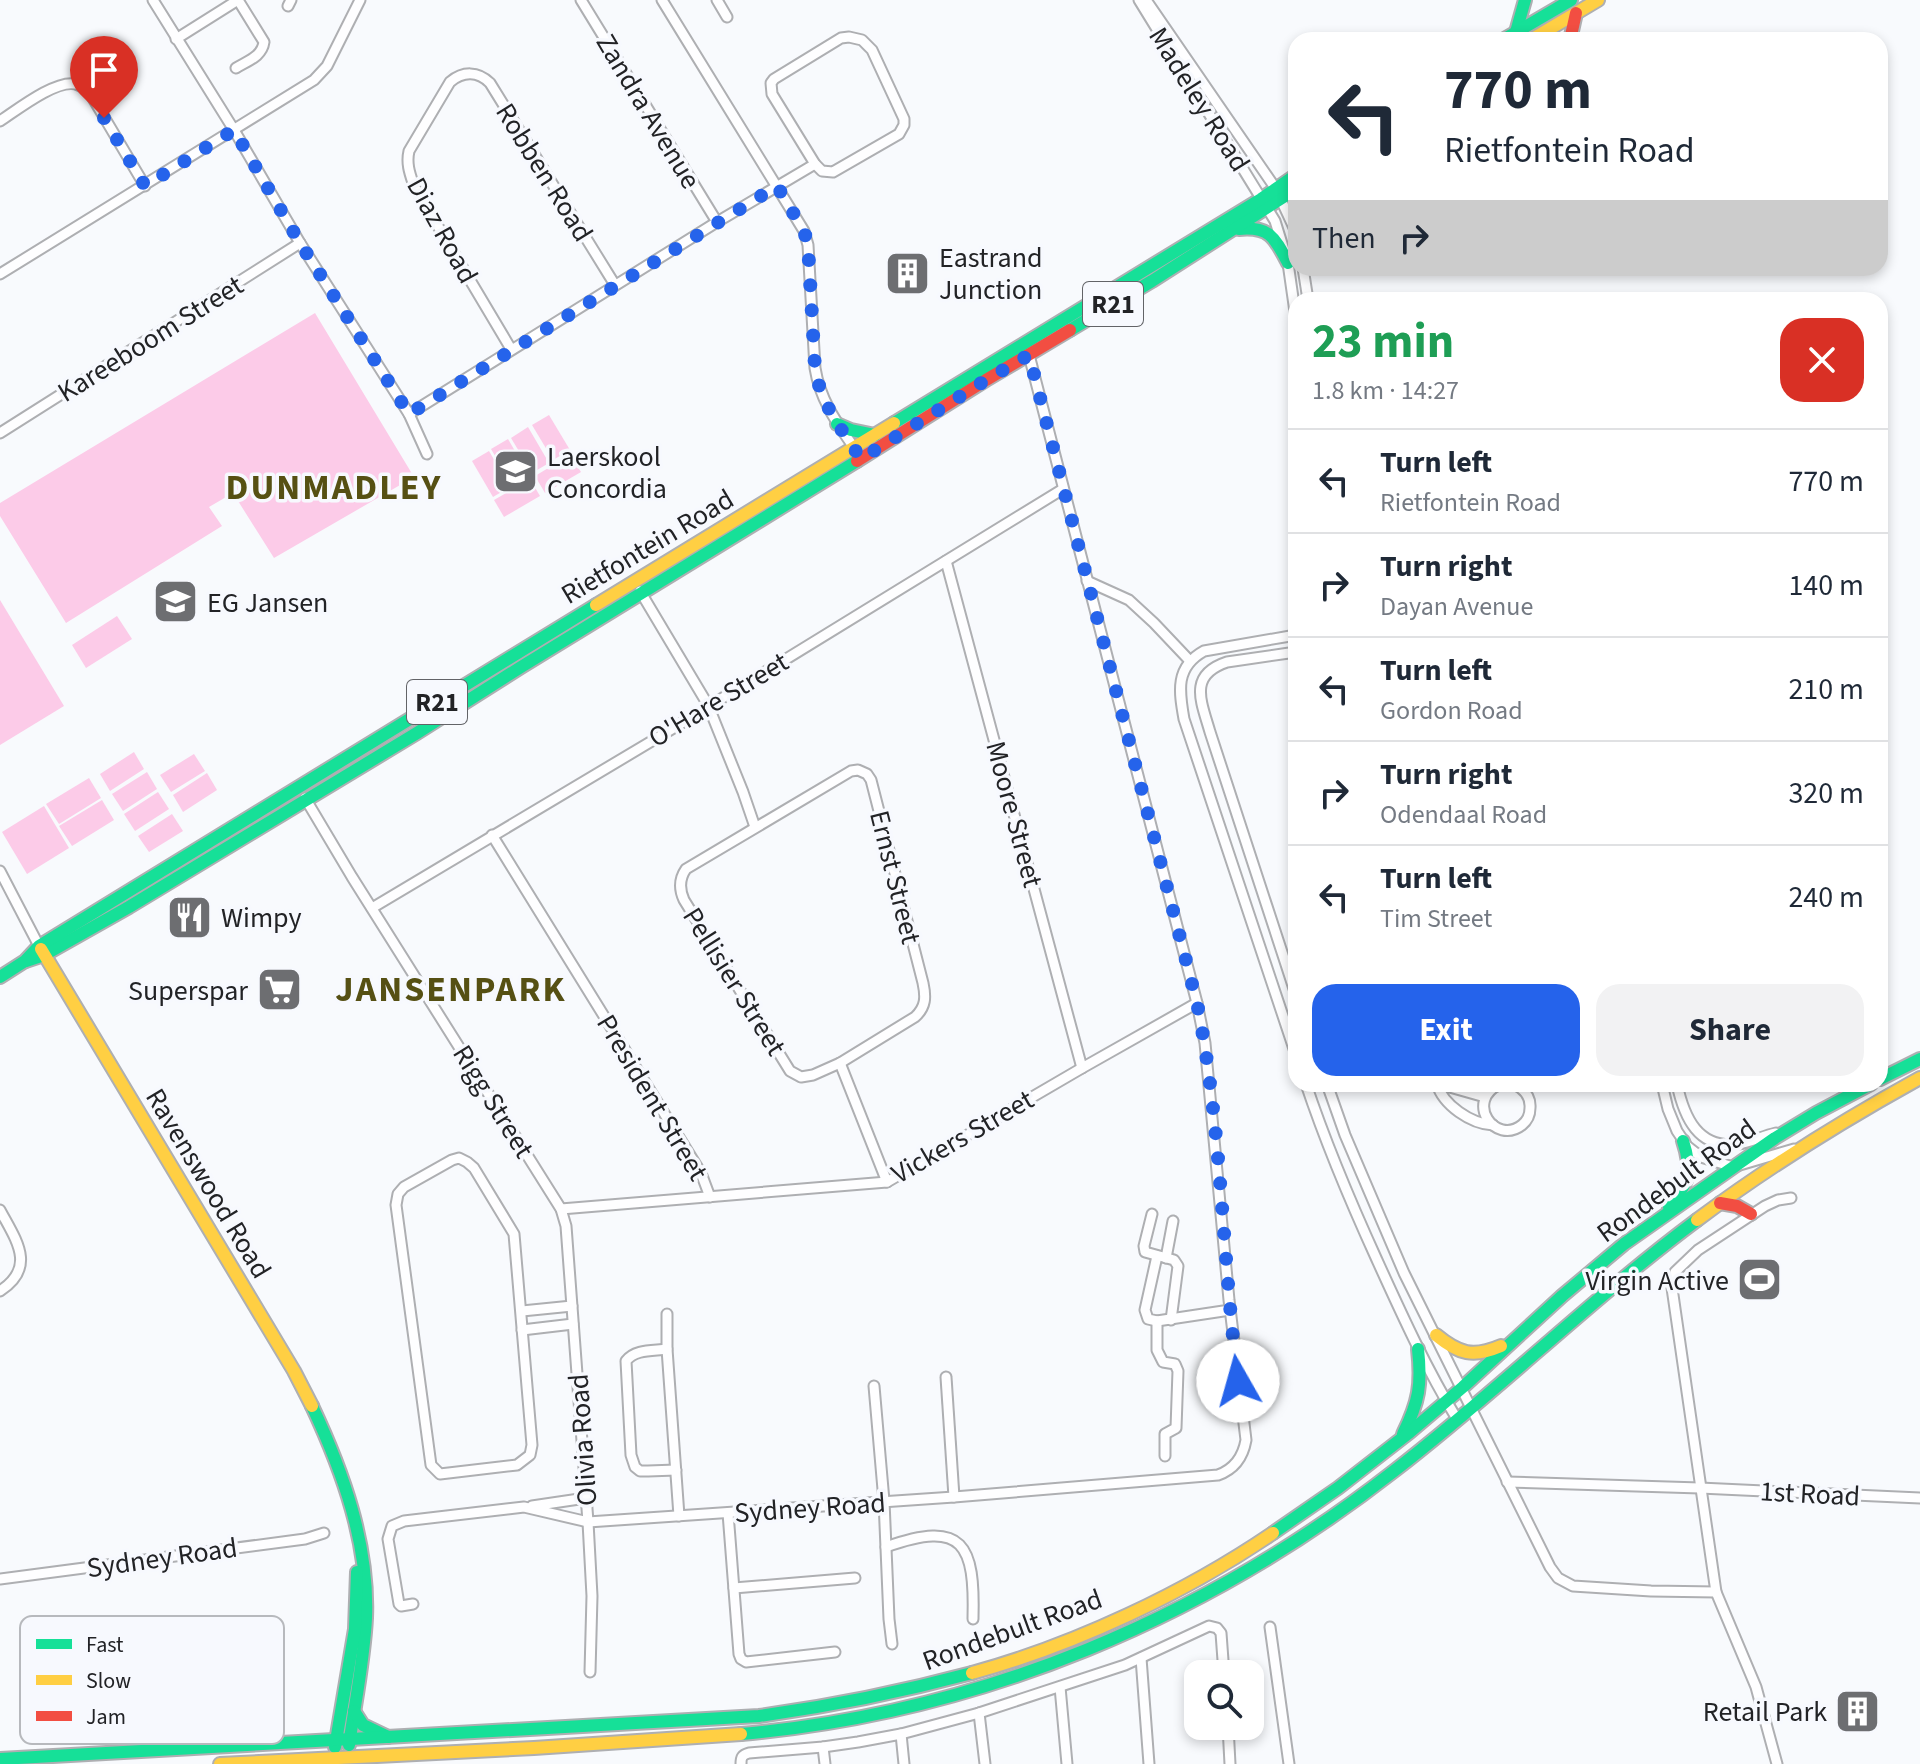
<!DOCTYPE html>
<html lang="en">
<head>
<meta charset="utf-8">
<style>
	:root { --surface:#fff; --page:#f2f2f3; --text:#1f2937; --muted:#747a83; --line:#e0e1e3; --accent:#2563eb }
	body { margin:0; font-family:"Source Sans 3",sans-serif; background:var(--page); color:var(--text); height:100vh; display:flex; flex-direction:column; font-size:30px; white-space:nowrap }
	* { box-sizing:border-box; margin:0 }
	p { font-size:26px; color:var(--muted) }
	.icon { flex:none; width:44px; height:44px; fill:none; stroke:currentColor; stroke-width:2; stroke-linecap:round; stroke-linejoin:round }
	.map { position:relative; flex:1; overflow:hidden }
	.details { position:absolute; left:1288px; top:292px; width:600px; height:800px; display:flex; flex-direction:column; background:var(--surface); border-radius:24px; box-shadow:0 4px 12px #0003 }
	.details>* { flex:none }
	.top-card { position:absolute; left:1288px; top:32px; width:600px; height:244px; border-radius:24px; box-shadow:0 4px 12px #0003; background:#fff; color:var(--text); overflow:hidden }
	.fabs { position:absolute; left:1184px; top:1660px; display:grid; gap:16px }
	.fabs a { display:grid; place-items:center; width:80px; height:80px; border-radius:16px; background:var(--surface); box-shadow:0 4px 12px #0003; font-size:40px }
	.pin { position:absolute; display:grid; place-items:center; width:68px; height:68px; color:#fff; margin:-82px -34px; border-radius:50% 50% 50% 0; rotate:-45deg; box-shadow:0 0 8px #0007 }
	.pin .icon { rotate:45deg }
	.me { position:absolute; width:88px; margin:-44px; rotate:353deg; stroke-linejoin:round; filter:drop-shadow(0 0 6px #0008) }
	.turn { display:flex; align-items:center; gap:28px; height:168px; padding:0 24px; font-size:36px }
	.turn .icon { width:104px; height:104px; stroke-width:2.5 }
	.turn b { display:block; font-size:56px; line-height:68px }
	.then { display:flex; align-items:center; height:76px; padding:0 24px; background:#0003; gap:16px; font-size:30px }
	.round { display:grid; place-items:center; flex:none; width:84px; height:84px; border-radius:24px; background:var(--page) }
	.head { display:flex; align-items:center; justify-content:space-between; height:136px; padding:0 24px }
	h1 { font-size:48px; font-weight:700; line-height:60px; color:#1e9e55 }
	.primary-button { display:flex; gap:16px; margin-top:auto; padding:16px 24px }
	.primary-button a { flex:1; height:92px; border-radius:24px; background:var(--accent); color:#fff; font-size:32px; font-weight:700; line-height:92px; text-align:center }
	.primary-button a+a { background:var(--page); color:var(--text) }
	ul { padding:0; list-style:none }
	li { display:flex; align-items:center; gap:24px; height:104px; padding:0 24px; border-top:2px solid var(--line) }
	li div { flex:1 }
	li b { display:block; font-size:30px }
	li em { font-style:normal }
	.map>svg:first-child { display:block }
</style>
</head>
<body>
<div class="map">
<svg width="1920" height="1764" viewBox="0 0 1920 1764">
	<rect width="100%" height="100%" fill="#f8fafd"/>
	<g fill="#fccbe8">
		<polygon points="315,313 414,477 274,558 233,493 209,507 222,526 66,623 0,516 0,503"/>
		<polygon points="549,415 570,450 553,460 532,425"/>
		<polygon points="528,427 549,463 532,473 511,438"/>
		<polygon points="508,439 529,475 512,485 491,449"/>
		<polygon points="489,451 510,487 493,497 472,461"/>
		<polygon points="570,455 581,472 545,493 535,476"/>
		<polygon points="530,479 540,496 504,517 494,500"/>
		<polygon points="0,600 64,706 0,745"/>
		<polygon points="117,616 132,639 86,668 72,645"/>
		<polygon points="134,752 144,769 110,791 100,774"/>
		<polygon points="194,754 205,771 171,792 160,775"/>
		<polygon points="147,772 157,789 123,811 112,794"/>
		<polygon points="207,773 217,790 183,812 173,795"/>
		<polygon points="89,778 101,798 59,824 46,804"/>
		<polygon points="158,792 169,809 135,831 124,814"/>
		<polygon points="102,800 114,820 72,846 59,826"/>
		<polygon points="44,806 69,848 27,874 2,832"/>
		<polygon points="172,814 183,831 149,852 138,836"/>
	</g>
	<g fill="none" stroke-linecap="round" stroke-linejoin="round">
		<defs>
			<g id="street">
				<polyline points="153,0 234,130 300,243 409,414 427,454"/>
				<polyline points="581,0 717,222"/>
				<path d="M662 0 804 231 808 245 815 368C820 400 837 423 855 449"/>
				<polyline points="717,0 727,17"/>
				<polyline points="1139,0 1275,221 1288,263 1296,319"/>
				<polyline points="1146,0 1276,189 1296,232"/>
				<polyline points="288,6 291,0"/>
				<polygon points="849,37 862,40 872,50 904,119 904,125 899,134 833,172 822,171 815,164 772,94 771,83 774,79 841,38"/>
				<polyline points="176,39 238,0"/>
				<path d="M236 68C247 61 262 57 264 42L238 0"/>
				<path d="M0 121C17 110 55 80 75 84 82 85 86 90 91 95L145 186"/>
				<polyline points="1303,268 1308,300"/>
				<polyline points="0,274 314,80 327,66 360,0"/>
				<path d="M511 349 414 186C410 174 406 164 409 151L450 82C463 71 478 71 490 83L615 285"/>
				<polyline points="409,414 717,222 815,164"/>
				<polyline points="0,433 300,243"/>
				<polyline points="946,561 1082,1068"/>
				<polyline points="1087,581 1129,600 1154,623 1190,661"/>
				<polyline points="640,591 708,705 743,792 755,827"/>
				<path d="M1296 635 1204 651C1175 667 1179 691 1184 719L1296 1055"/>
				<path d="M1296 652 1227 662C1188 675 1201 701 1210 732L1296 995"/>
				<path d="M858 770 867 774 871 780 923 983C926 997 926 1007 915 1017L840 1063 813 1075 801 1077 790 1071 684 900C679 889 679 879 686 869L851 771Z"/>
				<polyline points="305,798 352,877 561,1209 566,1226 588,1522 592,1596 590,1672"/>
				<polyline points="492,835 701,1173 710,1197"/>
				<polyline points="0,871 39,946"/>
				<polyline points="372,908 672,729 1063,489"/>
				<polyline points="840,1063 887,1182"/>
				<path d="M1306 1084C1326 1144 1351 1203 1377 1260 1402 1315 1426 1368 1457 1419"/>
				<polyline points="1327,1084 1345,1135 1404,1273 1550,1567 1558,1578 1573,1586 1651,1591 1716,1592"/>
				<path d="M1437 1084C1443 1105 1471 1124 1493 1125"/>
				<polyline points="1439,1084 1485,1097"/>
				<path d="M1500 1084C1464 1101 1495 1146 1522 1125 1527 1121 1530 1115 1530 1108 1531 1096 1524 1089 1514 1084"/>
				<polyline points="1662,1084 1668,1109 1677,1131 1687,1146 1701,1157 1733,1167 1794,1149"/>
				<path d="M1677 1084C1684 1117 1698 1150 1739 1144 1751 1142 1763 1136 1776 1133"/>
				<polygon points="459,1158 467,1162 474,1168 514,1234 532,1445 530,1455 517,1465 440,1474 431,1465 396,1205 398,1194 404,1187 452,1160"/>
				<polyline points="561,1209 887,1182 1082,1068 1197,1003"/>
				<path d="M0 1210C16 1240 37 1267 0 1291"/>
				<polyline points="1152,1214 1144,1246 1145,1252 1174,1260 1178,1266 1171,1320"/>
				<polyline points="1157,1256 1145,1310 1148,1319 1157,1321 1230,1310"/>
				<polyline points="1166,1258 1173,1221"/>
				<polyline points="522,1311 572,1306"/>
				<polyline points="667,1314 667,1349 679,1516"/>
				<polyline points="1157,1321 1157,1350 1163,1362 1175,1364 1178,1371 1176,1428 1165,1434 1165,1456"/>
				<polyline points="522,1330 573,1324"/>
				<path d="M667 1349C653 1351 635 1349 626 1361L631 1455 635 1467 640 1471H648L676 1470"/>
				<polyline points="946,1377 954,1497"/>
				<polyline points="874,1386 884,1501 889,1619 892,1644"/>
				<polyline points="1507,1482 1700,1488 1920,1498"/>
				<polyline points="532,1506 586,1498"/>
				<polyline points="728,1513 739,1654 741,1659 746,1662 835,1652"/>
				<path d="M886 1547C964 1519 975 1545 973 1619"/>
				<polyline points="0,1579 305,1539 324,1533"/>
				<polyline points="734,1588 855,1578"/>
				<path d="M413 1604 401 1606 399 1604 388 1539 392 1526 404 1521 524 1507 588 1522 954 1497 1218 1475C1235 1469 1243 1457 1246 1440L1229 1300 1205 1043 1197 1003 1029 355"/>
				<polyline points="1270,1627 1289,1764"/>
				<polyline points="1141,1658 1149,1764"/>
				<polyline points="1060,1687 1067,1764"/>
				<polyline points="979,1713 985,1764"/>
				<polyline points="1228,1726 1230,1764"/>
				<polyline points="901,1734 904,1764"/>
				<polyline points="823,1747 825,1764"/>
				<path d="M741 1764C741 1757 742 1755 749 1753L823 1747 858 1742 901 1734 979 1713 1125 1665 1209 1626 1217 1628 1221 1633 1224 1674"/>
				<polyline points="1777,1764 1756,1687 1716,1592 1672,1288 1675,1272 1698,1250 1765,1206 1778,1200 1791,1198"/>
			</g>
			<g id="fast">
				<polyline points="1516,32 1525,0"/>
				<polyline points="1503,40 1571,0"/>
				<path d="M1239 229C1270 226 1275 238 1288 263"/>
				<polyline points="1070,330 1152,281 1296,189"/>
				<polyline points="894,423 1261,199 1296,175"/>
				<polyline points="837,424 851,430 875,435"/>
				<polyline points="26,961 44,955 129,907 417,733 521,667 857,461"/>
				<polyline points="0,977 25,961 39,946 596,605"/>
				<polyline points="1880,1079 1920,1059"/>
				<path d="M1669 1207C1689 1183 1693 1171 1683 1141"/>
				<path d="M312 1406C343 1472 369 1544 366 1618 364 1660 355 1703 349 1745"/>
				<path d="M1403 1434C1419 1402 1422 1384 1418 1349"/>
				<polyline points="1273,1533 1338,1488 1410,1432 1463,1387 1562,1296 1624,1244 1775,1138 1816,1113 1871,1084"/>
				<polyline points="354,1711 363,1725 388,1737"/>
				<path d="M741 1734C980 1713 1206 1618 1394 1471 1498 1391 1591 1299 1697 1220"/>
				<polyline points="335,1747 355,1629 357,1572"/>
				<path d="M0 1759 759 1716C832 1706 901 1692 972 1673"/>
			</g>
			<g id="slow">
				<polyline points="1531,40 1598,0"/>
				<polyline points="596,605 894,423"/>
				<polyline points="41,949 294,1371 312,1406"/>
				<path d="M1697 1220C1768 1167 1842 1121 1920 1078"/>
				<path d="M1436 1335C1459 1354 1473 1358 1501 1346"/>
				<path d="M972 1673C1074 1645 1185 1593 1273 1533"/>
				<polyline points="220,1764 534,1748 741,1734"/>
			</g>
			<g id="jam">
				<polyline points="1570,40 1576,13"/>
				<polyline points="857,461 986,380 1070,330"/>
				<polyline points="1720,1203 1737,1206 1751,1214"/>
			</g>
		</defs>
		<use href="#street" stroke="#aeafb2" stroke-width="13"/>
		<use href="#fast" stroke="#aeafb2" stroke-width="16"/>
		<use href="#slow" stroke="#aeafb2" stroke-width="16"/>
		<use href="#jam" stroke="#aeafb2" stroke-width="16"/>
		<use href="#street" stroke="#fefeff" stroke-width="9"/>
		<use href="#fast" stroke="#16e098" stroke-width="12"/>
		<use href="#slow" stroke="#ffcf43" stroke-width="12"/>
		<use href="#jam" stroke="#f24e42" stroke-width="12"/>
	</g>
	<g fill="none" stroke-linecap="round" stroke-linejoin="round">
		<path stroke="#2563eb" stroke-width="14" stroke-dasharray="0 25.2" d="M104 118 145 186 234 130 300 243 409 414 777 186 804 231 808 245 815 368C821 405 841 428 861 459L986 380 1029 355 1197 1003C1222 1128 1222 1256 1238 1381"/>
	</g>
	<defs>
		<symbol id="building-square" viewBox="-11 -11 22 22"><rect x="-9" y="-9" width="18" height="18" rx="4" fill="#6d6e71" stroke="#f7f9fe"/><path d="M-4-6H4V6H1V3H-1V6H-4ZM-2.5-4.3h1.7v1.8h-1.7ZM.8-4.3h1.7v1.8H.8ZM-2.5-1h1.7V.8h-1.7ZM.8-1h1.7V.8H.8Z" fill="#fff"/></symbol>
		<symbol id="school-square" viewBox="-11 -11 22 22"><rect x="-9" y="-9" width="18" height="18" rx="4" fill="#6d6e71" stroke="#f7f9fe"/><path d="M0-5L7-2L0 1L-7-2ZM-4 1L0 2.5L4 1V4Q0 6-4 4Z" fill="#fff"/></symbol>
		<symbol id="restaurant-square" viewBox="-11 -11 22 22"><rect x="-9" y="-9" width="18" height="18" rx="4" fill="#6d6e71" stroke="#f7f9fe"/><path d="M-5-6h1v4h1v-4h1v4h1v-4h1v5L-1.5 .5V6h-2V.5L-5-1ZM5-6V6H3V1.5H1.5Q1.5-4 5-6Z" fill="#fff"/></symbol>
		<symbol id="supermarket-square" viewBox="-11 -11 22 22"><rect x="-9" y="-9" width="18" height="18" rx="4" fill="#6d6e71" stroke="#f7f9fe"/><path d="M-6-5.5h2.5l.6 2H6L4.5 2H-2.5L-4.4-4H-6ZM-1.5 3.2a1.3 1.3 0 1 0 .1 0ZM3 3.2a1.3 1.3 0 1 0 .1 0Z" fill="#fff"/></symbol>
		<symbol id="stadium-square" viewBox="-11 -11 22 22"><rect x="-9" y="-9" width="18" height="18" rx="4" fill="#6d6e71" stroke="#f7f9fe"/><path d="M0-5a6.5 5 0 1 0 0 10a6.5 5 0 1 0 0-10ZM-3.5-1.8h7v3.6h-7Z" fill="#fff"/></symbol>
	</defs>
	<g fill-rule="evenodd">
		<use href="#building-square" x="882" y="248" width="51" height="51"/>
		<use href="#school-square" x="490" y="446" width="51" height="51"/>
		<use href="#school-square" x="150" y="576" width="51" height="51"/>
		<use href="#restaurant-square" x="164" y="892" width="51" height="51"/>
		<use href="#supermarket-square" x="254" y="964" width="51" height="51"/>
		<use href="#stadium-square" x="1734" y="1254" width="51" height="51"/>
		<use href="#building-square" x="1832" y="1686" width="51" height="51"/>
	</g>
	<g text-anchor="middle" stroke-width="7" stroke-linejoin="round" paint-order="stroke">
		<g fill="#f7f9fe" stroke="#626367" stroke-width="2">
			<rect x="1083" y="282" width="60" height="44" rx="6"/>
			<rect x="407" y="680" width="60" height="44" rx="6"/>
		</g>
		<g font-size="26" font-weight="bold" fill="#222326">
			<text x="1113" y="313">R21</text>
			<text x="437" y="711">R21</text>
		</g>
		<g font-size="28" fill="#222326" stroke="#f7f9fe">
			<text transform="translate(1200 99) rotate(58)" y="10">Madeley Road</text>
			<text transform="translate(649 111) rotate(59)" y="10">Zandra Avenue</text>
			<text transform="translate(545 172) rotate(58)" y="10">Robben Road</text>
			<text transform="translate(443 230) rotate(61)" y="10">Diaz Road</text>
			<text transform="translate(150 338) rotate(-32)" y="10">Kareeboom Street</text>
			<text transform="translate(647 546) rotate(-31)" y="10">Rietfontein Road</text>
			<text transform="translate(718 699) rotate(-31)" y="10">O'Hare Street</text>
			<text transform="translate(1015 814) rotate(75)" y="10">Moore Street</text>
			<text transform="translate(896 877) rotate(76)" y="10">Ernst Street</text>
			<text transform="translate(735 981) rotate(58)" y="10">Pellisier Street</text>
			<text transform="translate(653 1097) rotate(59)" y="10">President Street</text>
			<text transform="translate(494 1101) rotate(58)" y="10">Rigg Street</text>
			<text transform="translate(962 1136) rotate(-30)" y="10">Vickers Street</text>
			<text transform="translate(1676 1180) rotate(-36)" y="10">Rondebult Road</text>
			<text transform="translate(209 1183) rotate(59)" y="10">Ravenswood Road</text>
			<text transform="translate(582 1440) rotate(-94)" y="10">Olivia Road</text>
			<text transform="translate(1810 1493) rotate(3)" y="10">1st Road</text>
			<text transform="translate(810 1507) rotate(-4)" y="10">Sydney Road</text>
			<text transform="translate(162 1557) rotate(-8)" y="10">Sydney Road</text>
			<text transform="translate(1012 1629) rotate(-20)" y="10">Rondebult Road</text>
		</g>
		<g font-size="28" fill="#222326" stroke="#f7f9fe" text-anchor="start">
			<text x="939" y="267">Eastrand<tspan x="939" dy="32">Junction</tspan></text>
			<text x="547" y="466">Laerskool<tspan x="547" dy="32">Concordia</tspan></text>
			<text x="207" y="612">EG Jansen</text>
			<text x="221" y="927">Wimpy</text>
			<text x="248" y="1000" text-anchor="end">Superspar</text>
			<text x="1729" y="1290" text-anchor="end">Virgin Active</text>
			<text x="1827" y="1721" text-anchor="end">Retail Park</text>
		</g>
		<g font-size="36" font-weight="bold" letter-spacing="2" fill="#565013" stroke="#f7f9fe">
			<text x="334" y="499">DUNMADLEY</text>
			<text x="451" y="1001">JANSENPARK</text>
		</g>
	</g>
	<rect x="20" y="1616" width="264" height="128" rx="12" fill="#f7f9fe" stroke="#b7b9bd" stroke-width="2"/>
	<rect x="36" y="1639" width="36" height="10" fill="#16e098"/>
	<rect x="36" y="1675" width="36" height="10" fill="#ffcf43"/>
	<rect x="36" y="1711" width="36" height="10" fill="#f24e42"/>
	<g font-size="22" fill="#222326">
		<text x="86" y="1652">Fast</text>
		<text x="86" y="1688">Slow</text>
		<text x="86" y="1724">Jam</text>
	</g>
</svg>
<div class="fabs">
<a><svg class="icon" aria-label="search" viewBox="0 0 24 24"><circle cx="10" cy="10" r="6"/><path d="M15 15l6 6"/></svg></a>
</div>
<div class="pin" style="left:104px;top:118px;background:#d93025"><svg class="icon" aria-label="arrive" viewBox="0 0 24 24"><path d="M6 21V4h12l-3 4 3 4H6"/></svg></div>
<svg class="me" style="left:1238px;top:1381px" viewBox="-20 -20 40 40"><circle r="19" fill="#fff"/><path d="M0-13L10 11 0 6-10 11z" fill="#2563eb"/></svg>
<div class="top-card">
<div class="turn"><svg class="icon" aria-label="left" viewBox="0 0 24 24"><path d="M17 20v-9H6M10 6l-5 5 5 5"/></svg><div><b>770 m</b>Rietfontein Road</div></div>
<div class="then">Then<svg class="icon" aria-label="right" viewBox="0 0 24 24"><path d="M7 20v-9h11M14 6l5 5-5 5"/></svg></div>
</div>
<section class="details">
<div class="head"><div><h1>23 min</h1><p>1.8 km · 14:27</p></div><a class="round" style="background:#d93025;color:#fff"><svg class="icon" aria-label="close" viewBox="0 0 24 24"><path d="M6 6l12 12M18 6L6 18"/></svg></a></div>
<ul>
<li><svg class="icon" aria-label="left" viewBox="0 0 24 24"><path d="M17 20v-9H6M10 6l-5 5 5 5"/></svg><div><b>Turn left</b><p>Rietfontein Road</p></div><em>770 m</em></li>
<li><svg class="icon" aria-label="right" viewBox="0 0 24 24"><path d="M7 20v-9h11M14 6l5 5-5 5"/></svg><div><b>Turn right</b><p>Dayan Avenue</p></div><em>140 m</em></li>
<li><svg class="icon" aria-label="left" viewBox="0 0 24 24"><path d="M17 20v-9H6M10 6l-5 5 5 5"/></svg><div><b>Turn left</b><p>Gordon Road</p></div><em>210 m</em></li>
<li><svg class="icon" aria-label="right" viewBox="0 0 24 24"><path d="M7 20v-9h11M14 6l5 5-5 5"/></svg><div><b>Turn right</b><p>Odendaal Road</p></div><em>320 m</em></li>
<li><svg class="icon" aria-label="left" viewBox="0 0 24 24"><path d="M17 20v-9H6M10 6l-5 5 5 5"/></svg><div><b>Turn left</b><p>Tim Street</p></div><em>240 m</em></li>
</ul>
<div class="primary-button"><a>Exit</a><a>Share</a></div>
</section>
</div>
</body>
</html>
